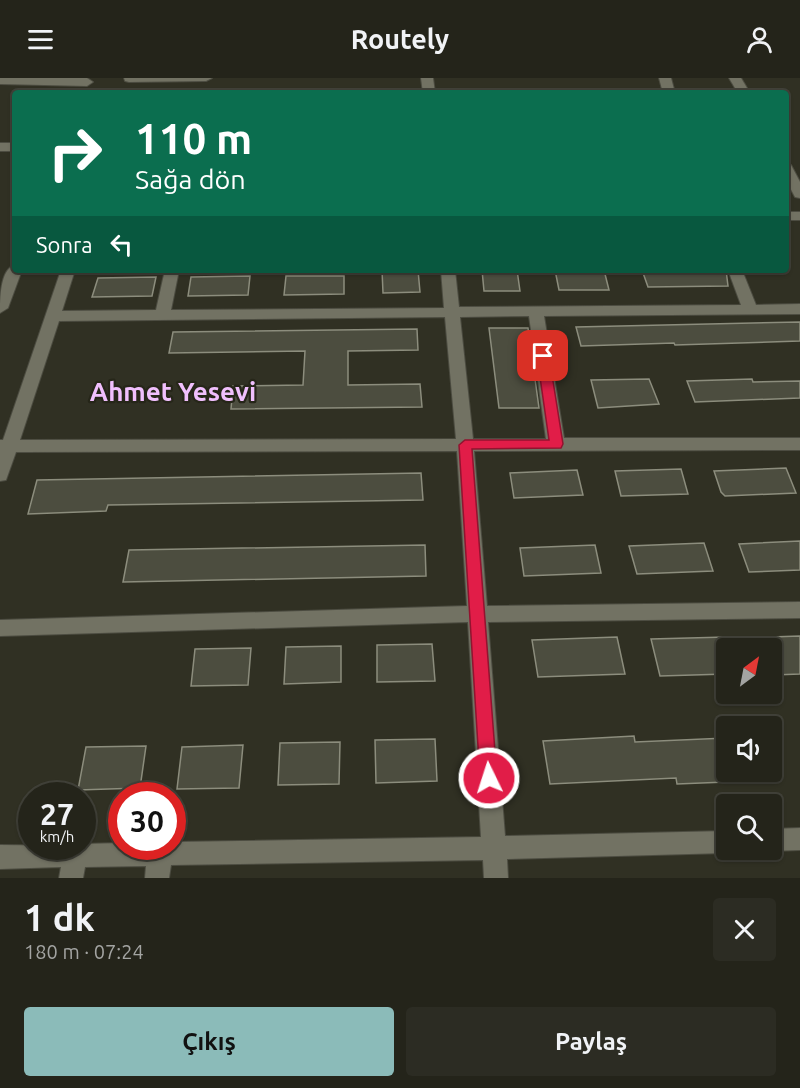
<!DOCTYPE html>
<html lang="tr">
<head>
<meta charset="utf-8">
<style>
	:root { --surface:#24241a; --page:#2c2c23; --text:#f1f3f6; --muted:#a3a4a2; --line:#414139; --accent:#8bbbb9 }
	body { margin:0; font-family:Ubuntu,sans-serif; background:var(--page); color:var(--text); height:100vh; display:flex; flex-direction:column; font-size:22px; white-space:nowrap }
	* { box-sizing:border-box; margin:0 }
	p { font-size:20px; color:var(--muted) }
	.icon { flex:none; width:33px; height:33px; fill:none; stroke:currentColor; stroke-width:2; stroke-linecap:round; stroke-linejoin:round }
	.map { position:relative; height:800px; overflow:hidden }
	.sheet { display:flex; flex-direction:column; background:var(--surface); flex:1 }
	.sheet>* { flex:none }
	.banner { position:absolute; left:12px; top:12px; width:777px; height:183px; border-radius:6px; box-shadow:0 2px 4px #0004,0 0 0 2px var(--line); background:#0b6e4f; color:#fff; overflow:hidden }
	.needle { width:39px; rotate:32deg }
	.tools { position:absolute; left:716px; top:560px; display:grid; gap:12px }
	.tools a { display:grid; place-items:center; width:66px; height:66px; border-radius:6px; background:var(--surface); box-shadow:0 2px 4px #0004,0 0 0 2px var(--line); font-size:30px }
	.speed { position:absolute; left:18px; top:704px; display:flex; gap:12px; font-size:30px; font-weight:700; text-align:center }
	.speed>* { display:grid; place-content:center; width:78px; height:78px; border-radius:50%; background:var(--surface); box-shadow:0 2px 4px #0004,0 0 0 2px var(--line); line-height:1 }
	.speed small { font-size:15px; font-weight:400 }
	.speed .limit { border:9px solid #d22; background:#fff; color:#111 }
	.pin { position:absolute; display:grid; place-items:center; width:51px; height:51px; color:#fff; margin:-26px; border-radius:12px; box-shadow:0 3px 9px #0006 }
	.me { position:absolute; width:66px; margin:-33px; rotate:356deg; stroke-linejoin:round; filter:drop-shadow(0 0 4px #0008) }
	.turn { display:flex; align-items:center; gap:21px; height:126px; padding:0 24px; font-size:27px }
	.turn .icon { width:78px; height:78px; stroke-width:2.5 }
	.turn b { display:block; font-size:42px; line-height:51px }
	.then { display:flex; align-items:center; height:57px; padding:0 24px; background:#0003; gap:12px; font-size:22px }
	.round { display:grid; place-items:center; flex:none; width:63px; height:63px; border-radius:6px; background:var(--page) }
	.summary { display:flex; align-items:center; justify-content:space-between; height:102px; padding:0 24px }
	h1 { font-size:36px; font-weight:600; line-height:45px }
	.primary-button { display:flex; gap:12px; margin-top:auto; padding:12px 24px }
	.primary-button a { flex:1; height:69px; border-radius:6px; background:var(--accent); color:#111; font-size:24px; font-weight:600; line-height:69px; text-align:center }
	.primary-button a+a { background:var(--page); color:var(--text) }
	header { display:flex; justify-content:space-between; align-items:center; height:78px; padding:0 24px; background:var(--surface); font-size:27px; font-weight:600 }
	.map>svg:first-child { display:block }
</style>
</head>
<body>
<header><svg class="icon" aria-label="menu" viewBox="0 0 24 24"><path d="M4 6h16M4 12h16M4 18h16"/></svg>Routely<svg class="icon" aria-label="person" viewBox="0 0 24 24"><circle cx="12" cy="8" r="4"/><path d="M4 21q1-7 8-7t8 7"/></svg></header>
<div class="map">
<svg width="800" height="800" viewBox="0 0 800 800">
	<rect width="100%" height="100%" fill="#303023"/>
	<g fill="#4c4d3f" stroke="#8c8d7d" stroke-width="1.5">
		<polygon points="382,192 418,192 420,214 383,215"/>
		<polygon points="482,192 517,192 520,213 484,213"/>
		<polygon points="555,192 604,192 609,212 559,212"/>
		<polygon points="642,192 726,192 728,208 648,209"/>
		<polygon points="250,198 248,217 188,218 191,199"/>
		<polygon points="286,198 344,198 344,216 284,217"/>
		<polygon points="156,199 152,218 92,219 98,200"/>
		<polygon points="800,244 800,263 675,267 674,265 581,268 576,249"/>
		<polygon points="489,250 528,250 539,330 499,330"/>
		<polygon points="417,251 418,272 348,273 348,307 420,306 422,329 231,331 233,308 303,307 305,273 169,275 173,254"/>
		<polygon points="649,301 659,326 598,330 591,302"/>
		<polygon points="752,301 753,304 800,303 800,320 695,324 687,303"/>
		<polygon points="786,390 796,415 725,418 721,414 714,393"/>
		<polygon points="681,391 688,416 621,418 615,393"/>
		<polygon points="577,392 583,417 514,420 510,395"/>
		<polygon points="421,395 423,422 108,427 106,433 28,436 37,402"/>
		<polygon points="800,463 800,492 749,494 739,466"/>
		<polygon points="704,465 713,493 637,496 629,468"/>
		<polygon points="425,467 426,498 123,504 129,472"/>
		<polygon points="595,467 601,495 524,498 520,470"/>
		<polygon points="800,558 800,596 774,597 771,589 771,559"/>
		<polygon points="617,559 625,596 538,599 532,562"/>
		<polygon points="726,559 726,596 660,598 651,561"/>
		<polygon points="432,566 435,603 377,604 377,567"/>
		<polygon points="341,568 341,604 284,606 286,569"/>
		<polygon points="251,570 248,607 191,608 195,571"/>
		<polygon points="634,658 635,664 726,660 726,704 677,706 676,700 550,706 543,663"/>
		<polygon points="435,661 437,703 376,705 375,662"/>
		<polygon points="340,664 339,706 278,707 280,665"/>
		<polygon points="243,667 239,710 177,711 182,669"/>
		<polygon points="146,668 140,710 78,712 86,669"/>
	</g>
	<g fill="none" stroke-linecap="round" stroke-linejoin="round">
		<defs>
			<g id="minor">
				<polygon points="0,0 87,0 93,4 87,8 0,6"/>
				<polygon points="124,0 212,0 206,3 129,4 125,3"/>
				<polygon points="421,0 433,0 435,15 423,15"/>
				<polygon points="659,0 671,0 675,15 663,15"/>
				<polygon points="729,0 741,0 750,15 738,15"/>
				<rect x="0" y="65" width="15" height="8"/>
				<polygon points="786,86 791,87 800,104 800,120 795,119 786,102"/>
				<rect x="786" y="134" width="14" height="8"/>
				<path d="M15 187V192H22L8 230 0 235C0 221 0 191 15 187Z"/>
				<path d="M61 192H75L62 233 156 232 165 192H179L171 232 444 230 441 192H455L459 229 741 227 728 192H742L756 227 800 226V236L544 238 564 360H800V372L474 373 487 528 800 524V540L488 544 505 758 726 753V771L734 772 726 775 507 781 508 800H484L483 782 171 787 169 800H145L146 788 85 789 83 800H59L61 789 0 791V767L82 768V766L122 765V768H172V764L481 759 468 544 0 558V542L467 528 457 373 16 374 6 402 0 403V362H3ZM529 238 546 361H473L460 239ZM445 239 456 361 20 362 59 243Z"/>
				<polygon points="800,750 800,772 771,773 765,771 771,771 771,751"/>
			</g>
		</defs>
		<use href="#minor" stroke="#4c4c41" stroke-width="2"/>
		<use href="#minor" fill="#727263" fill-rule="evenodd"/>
	</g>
	<polygon fill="#e11d48" stroke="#92132f" stroke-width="1.5" points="543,274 549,278 563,366 561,370 472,371 497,700 495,706 489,708 483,706 480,700 459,367 465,362 549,362 537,278"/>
	<g text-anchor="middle" stroke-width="4.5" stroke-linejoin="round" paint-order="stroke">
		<g font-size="26" font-weight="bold" fill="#f0bffd" stroke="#262619">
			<text x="173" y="323">Ahmet Yesevi</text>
		</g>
	</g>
</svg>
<div class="tools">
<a><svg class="needle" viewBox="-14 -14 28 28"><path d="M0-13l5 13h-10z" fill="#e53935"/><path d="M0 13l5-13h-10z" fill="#a3a4a2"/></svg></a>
<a><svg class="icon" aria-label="sound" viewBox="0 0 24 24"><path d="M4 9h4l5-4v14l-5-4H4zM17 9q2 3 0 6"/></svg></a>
<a><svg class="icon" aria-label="search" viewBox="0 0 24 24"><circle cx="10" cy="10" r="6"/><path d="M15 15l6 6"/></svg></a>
</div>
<div class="speed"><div>27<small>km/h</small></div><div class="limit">30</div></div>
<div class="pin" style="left:543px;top:278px;background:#d93025"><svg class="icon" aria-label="arrive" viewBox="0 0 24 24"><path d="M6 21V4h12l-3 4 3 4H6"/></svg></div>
<svg class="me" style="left:489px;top:700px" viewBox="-20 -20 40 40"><circle r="17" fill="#e11d48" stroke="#fff" stroke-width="3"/><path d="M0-11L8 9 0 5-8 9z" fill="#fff"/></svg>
<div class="banner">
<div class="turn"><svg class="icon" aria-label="right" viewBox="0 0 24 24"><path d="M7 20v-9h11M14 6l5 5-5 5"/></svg><div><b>110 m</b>Sağa dön</div></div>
<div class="then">Sonra<svg class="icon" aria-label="left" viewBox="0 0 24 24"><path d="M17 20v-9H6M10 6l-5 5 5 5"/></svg></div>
</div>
</div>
<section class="sheet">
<div class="summary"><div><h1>1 dk</h1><p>180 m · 07:24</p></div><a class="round"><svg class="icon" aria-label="close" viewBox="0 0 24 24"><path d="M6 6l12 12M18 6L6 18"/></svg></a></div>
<div class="primary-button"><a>Çıkış</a><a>Paylaş</a></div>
</section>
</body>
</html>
